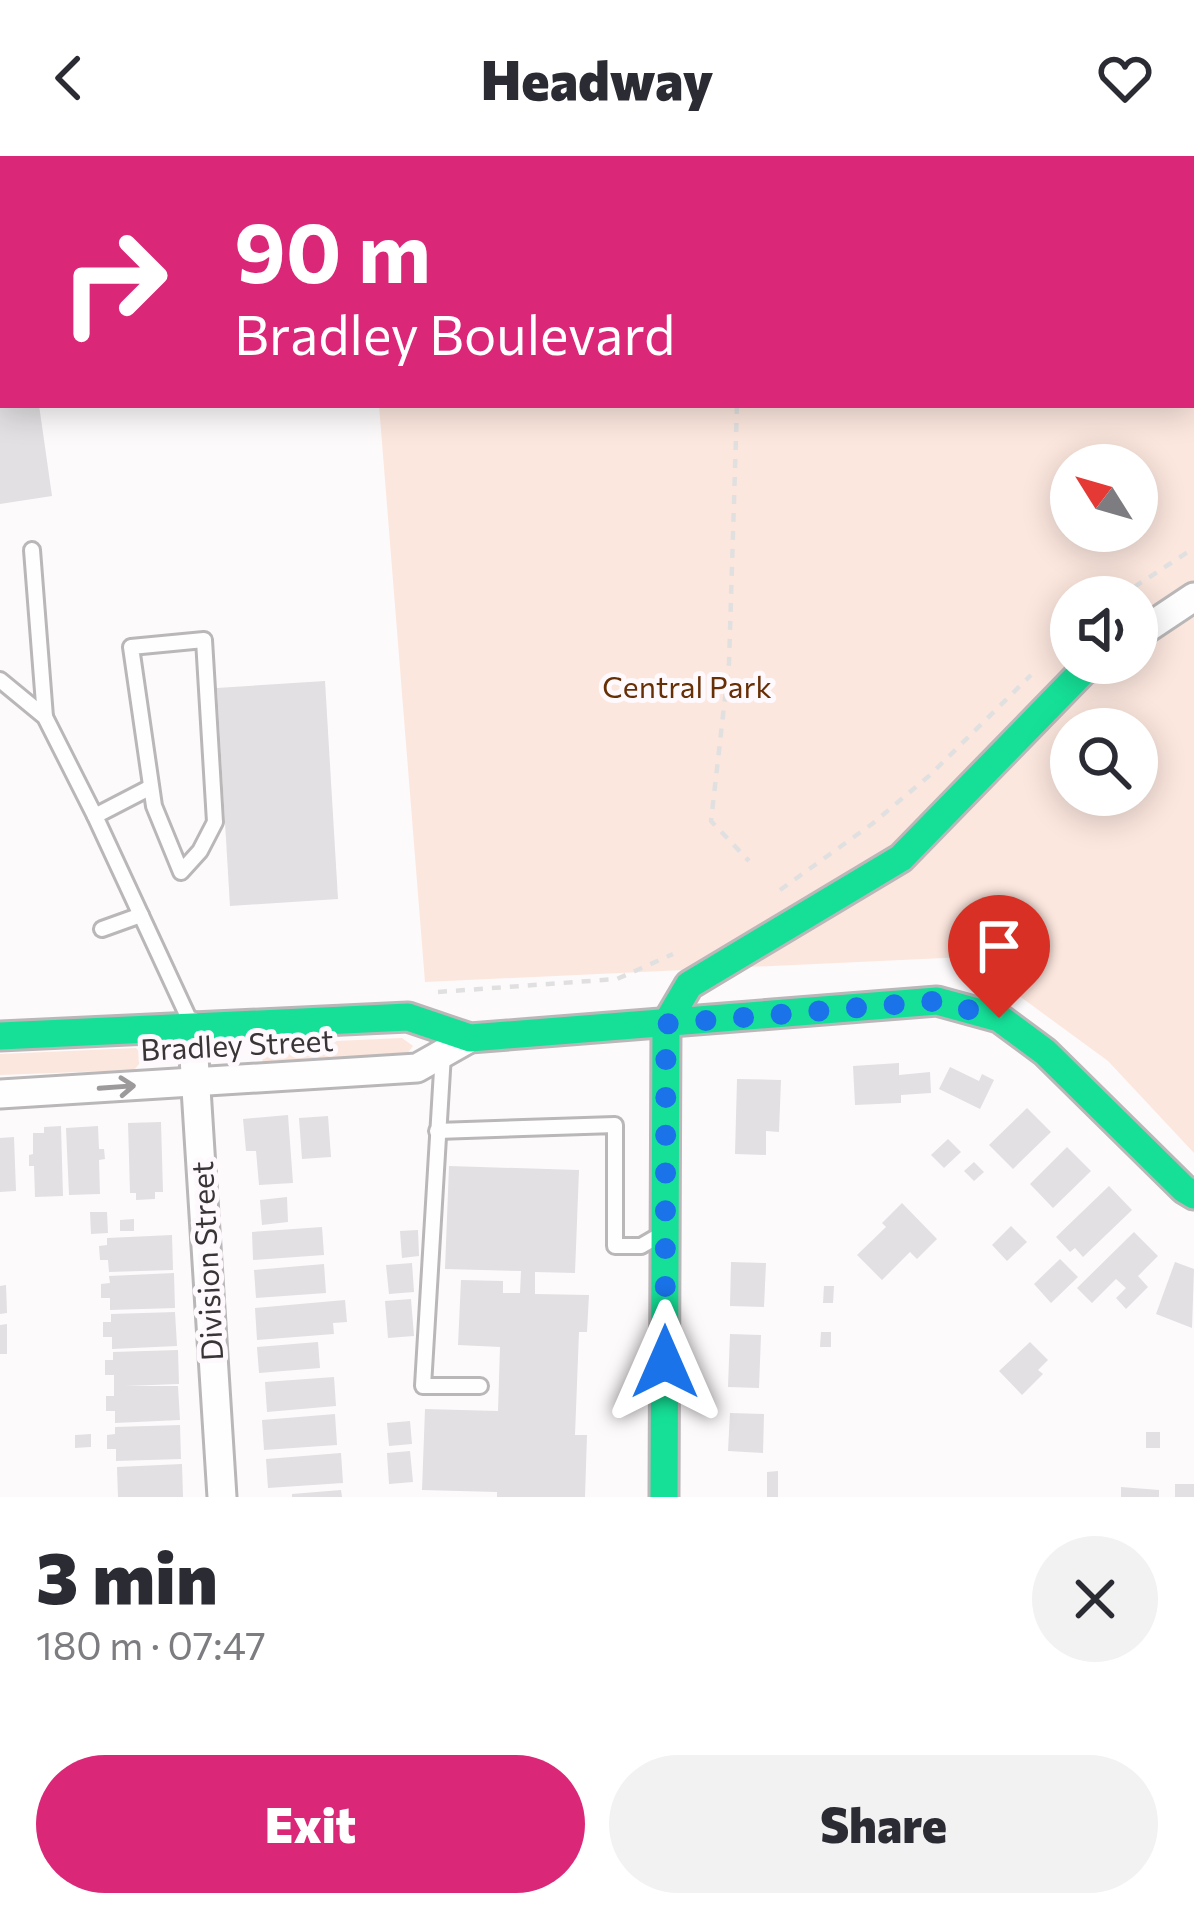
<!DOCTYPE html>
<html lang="en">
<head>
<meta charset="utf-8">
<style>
	:root { --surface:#fff; --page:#f2f2f3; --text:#2b2b33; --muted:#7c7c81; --accent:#db2777 }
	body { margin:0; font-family:Commissioner,sans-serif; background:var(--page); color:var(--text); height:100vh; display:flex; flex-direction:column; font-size:45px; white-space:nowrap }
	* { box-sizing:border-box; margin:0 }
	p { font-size:39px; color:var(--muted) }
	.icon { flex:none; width:66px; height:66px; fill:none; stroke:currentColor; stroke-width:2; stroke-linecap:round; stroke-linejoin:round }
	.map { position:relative; height:1341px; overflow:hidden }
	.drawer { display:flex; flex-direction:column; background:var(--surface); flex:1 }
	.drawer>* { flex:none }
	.hud { position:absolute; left:0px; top:0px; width:1194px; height:252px; box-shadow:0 6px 30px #0003; background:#db2777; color:#fff; overflow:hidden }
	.needle { width:78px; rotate:307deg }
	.tools { position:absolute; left:1050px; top:288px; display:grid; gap:24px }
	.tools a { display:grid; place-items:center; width:108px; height:108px; border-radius:50%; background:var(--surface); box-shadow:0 6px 30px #0003; font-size:60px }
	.pin { position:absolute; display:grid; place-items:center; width:102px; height:102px; color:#fff; margin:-123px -51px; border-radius:50% 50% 50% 0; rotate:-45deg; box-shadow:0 0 12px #0007 }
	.pin .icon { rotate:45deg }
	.me { position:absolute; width:132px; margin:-66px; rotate:0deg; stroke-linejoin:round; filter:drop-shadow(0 0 9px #0008) }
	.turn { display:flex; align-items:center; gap:42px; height:252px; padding:0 36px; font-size:54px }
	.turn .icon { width:156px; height:156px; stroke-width:2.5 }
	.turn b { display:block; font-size:84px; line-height:102px }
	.round { display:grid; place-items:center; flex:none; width:126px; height:126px; border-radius:63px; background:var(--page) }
	.headline { display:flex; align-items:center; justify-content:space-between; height:204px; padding:0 36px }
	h1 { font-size:72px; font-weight:800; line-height:90px }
	.cta { display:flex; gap:24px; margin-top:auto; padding:24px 36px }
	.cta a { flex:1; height:138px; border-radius:72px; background:var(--accent); color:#fff; font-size:48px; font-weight:800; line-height:138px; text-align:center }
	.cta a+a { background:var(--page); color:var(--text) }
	header { display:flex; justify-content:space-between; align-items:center; height:156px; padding:0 36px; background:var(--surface); font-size:54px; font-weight:800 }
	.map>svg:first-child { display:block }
</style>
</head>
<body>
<header><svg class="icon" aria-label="back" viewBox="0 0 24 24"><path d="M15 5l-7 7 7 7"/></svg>Headway<svg class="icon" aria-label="heart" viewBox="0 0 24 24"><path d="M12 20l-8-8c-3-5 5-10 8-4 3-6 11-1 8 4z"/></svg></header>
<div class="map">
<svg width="1194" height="1341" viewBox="0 0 1194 1341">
	<rect width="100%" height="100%" fill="#fdfafc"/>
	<g fill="#fce7de" fill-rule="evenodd">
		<polygon points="359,0 757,0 767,3 359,3"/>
		<path d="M952 0H1194V997L1108 905 966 801 425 826 379 249H1191V3H953ZM1071 309H1137V375H1071ZM1071 441H1137V507H1071ZM1071 573H1137V639H1071Z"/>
		<polygon points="402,882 413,890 407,898 263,906 260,896 269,888"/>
		<polygon points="136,892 144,902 134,914 0,919 0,898"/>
	</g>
	<g fill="#e2e0e2">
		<polygon points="0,249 39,249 52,340 0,348"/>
		<polygon points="325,525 338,743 230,750 217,532"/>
		<polygon points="899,907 899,919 930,916 931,937 901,939 901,947 855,949 853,910"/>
		<polygon points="950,911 979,925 982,918 994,924 980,953 939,933"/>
		<polygon points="737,923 781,924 779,976 766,975 766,999 735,998"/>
		<polygon points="1027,952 1051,976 1013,1013 989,989"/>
		<polygon points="288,959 293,1027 259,1029 256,995 246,995 243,963"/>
		<polygon points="328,960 331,1001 302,1003 299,962"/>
		<polygon points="161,966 163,1036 155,1036 155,1043 136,1044 136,1037 130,1037 128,967"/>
		<polygon points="61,970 63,1040 35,1041 34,1010 29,1010 29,999 33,998 33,977 44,977 44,971"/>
		<polygon points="98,970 99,993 104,993 105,1003 99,1004 100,1038 69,1039 66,972"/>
		<polygon points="14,981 16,1035 0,1036 0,982"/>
		<polygon points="948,983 961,996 944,1012 931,999"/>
		<polygon points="1067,991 1091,1015 1053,1052 1030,1028"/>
		<polygon points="974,1006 984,1016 974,1025 964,1015"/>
		<polygon points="449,1010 579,1014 575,1117 535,1116 535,1138 589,1139 587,1176 579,1176 575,1279 587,1279 585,1341 497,1341 497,1336 422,1334 425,1253 498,1255 500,1191 458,1189 461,1124 503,1125 503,1137 520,1137 521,1115 445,1113"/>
		<polygon points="1109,1030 1132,1054 1083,1101 1075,1092 1070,1096 1056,1081"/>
		<polygon points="287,1041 288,1066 262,1069 260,1044"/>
		<polygon points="902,1047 937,1083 917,1103 910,1096 882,1124 857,1099 886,1071 882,1067"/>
		<polygon points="90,1056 107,1056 108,1077 91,1078"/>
		<polygon points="134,1063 134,1075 120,1075 120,1064"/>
		<polygon points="1011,1070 1027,1086 1007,1105 992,1089"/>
		<polygon points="322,1071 324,1099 253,1104 252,1076"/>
		<polygon points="418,1074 419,1100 402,1102 400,1075"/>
		<polygon points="1134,1076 1158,1100 1138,1120 1148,1131 1126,1153 1116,1142 1126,1132 1116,1123 1092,1147 1077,1132"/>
		<polygon points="172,1079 173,1114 109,1116 108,1104 100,1104 99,1090 107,1089 107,1082"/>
		<polygon points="1060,1103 1078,1121 1051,1147 1034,1128"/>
		<polygon points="731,1106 766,1107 764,1151 730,1150"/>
		<polygon points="1175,1106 1194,1113 1192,1172 1156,1158"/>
		<polygon points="412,1107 414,1136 389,1138 386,1109"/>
		<polygon points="324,1108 326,1137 256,1142 254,1114"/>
		<polygon points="174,1117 175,1152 110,1154 110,1142 101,1142 101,1128 110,1127 109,1120"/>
		<polygon points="6,1129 7,1157 0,1158 0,1130"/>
		<polygon points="824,1130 834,1130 833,1147 823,1147"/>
		<polygon points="411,1143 414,1180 388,1182 385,1145"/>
		<polygon points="345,1144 347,1166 333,1167 334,1178 257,1184 255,1152"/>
		<polygon points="175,1156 177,1190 112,1193 112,1181 103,1181 103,1166 111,1166 111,1158"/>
		<polygon points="7,1168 7,1198 0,1198 0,1169"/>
		<polygon points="821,1176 831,1176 831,1191 820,1191"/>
		<polygon points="730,1178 761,1179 759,1232 728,1231"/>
		<polygon points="318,1186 320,1212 259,1217 257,1191"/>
		<polygon points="1030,1186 1048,1204 1038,1214 1043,1218 1022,1239 999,1215"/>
		<polygon points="178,1194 179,1228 125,1230 178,1230 180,1264 115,1267 115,1255 106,1255 106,1240 114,1240 114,1219 105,1219 105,1204 113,1204 113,1196"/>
		<polygon points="334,1221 336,1250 267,1256 265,1226"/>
		<polygon points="730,1257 764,1258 763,1297 728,1295"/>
		<polygon points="335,1258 337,1289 264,1294 262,1264"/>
		<polygon points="410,1265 412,1288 389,1290 387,1267"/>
		<polygon points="180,1269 181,1303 116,1305 116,1293 107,1293 107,1279 115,1278 115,1271"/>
		<rect x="1146" y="1276" width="14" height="16"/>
		<polygon points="91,1278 91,1291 75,1292 75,1279"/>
		<polygon points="410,1295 413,1326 389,1328 387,1297"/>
		<polygon points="341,1297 343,1327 268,1332 266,1303"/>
		<polygon points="182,1308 183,1341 118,1341 117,1311"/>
		<polygon points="778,1315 778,1341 767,1341 767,1316"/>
		<rect x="1175" y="1328" width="19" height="13"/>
		<polygon points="1121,1331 1159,1334 1159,1341 1121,1341"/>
		<polygon points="341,1334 342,1341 292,1341 292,1338"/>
	</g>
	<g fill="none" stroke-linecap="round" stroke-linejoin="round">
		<defs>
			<g id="lane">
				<polyline points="170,3 170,0"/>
				<polyline points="32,394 45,561"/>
				<polygon points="204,484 215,666 200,695 181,716 154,650 131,491"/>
				<polyline points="0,524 45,561 95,660"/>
				<polyline points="151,631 95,660 190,865"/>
				<polyline points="102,773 141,759"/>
				<polyline points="443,898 423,1230 480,1230"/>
				<polyline points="437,975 615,969 615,1090 641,1090 660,1079"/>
			</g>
			<g id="street">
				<polyline points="1137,479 1194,441"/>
				<polyline points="192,870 222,1341"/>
				<polyline points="0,938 417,912 470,882"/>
			</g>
			<g id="fast">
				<polyline points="666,868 689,829 901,702 1083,515 1095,507"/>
				<polyline points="0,880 408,861 470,882 937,845 999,862 1045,896 1184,1033 1194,1039"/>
				<polyline points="664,1341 666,868"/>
			</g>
		</defs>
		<use href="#lane" stroke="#bab7b9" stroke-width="20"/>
		<use href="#street" stroke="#bab7b9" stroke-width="33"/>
		<use href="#fast" stroke="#bab7b9" stroke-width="33"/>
		<g stroke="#e1e0e1" stroke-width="4.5" stroke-dasharray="9 9" stroke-linecap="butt">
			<polyline points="502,0 503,3"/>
			<polyline points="1191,165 1194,165"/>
			<polyline points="737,249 729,507 711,665 749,705"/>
			<polyline points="1119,441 1194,392"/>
			<polyline points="780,734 872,668 930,619 1031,519"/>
			<polyline points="438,836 617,823 673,798"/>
		</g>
		<use href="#lane" stroke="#fffeff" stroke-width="14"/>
		<use href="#street" stroke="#fffeff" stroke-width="27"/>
		<use href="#fast" stroke="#16e098" stroke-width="27"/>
	</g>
	<defs><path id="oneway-shaft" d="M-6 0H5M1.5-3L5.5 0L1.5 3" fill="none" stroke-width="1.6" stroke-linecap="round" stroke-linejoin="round" transform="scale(3)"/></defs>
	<use stroke="#9c9a9b" href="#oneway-shaft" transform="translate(117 931) rotate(-4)"/>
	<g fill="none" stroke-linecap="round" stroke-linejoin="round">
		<polyline stroke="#1a73e8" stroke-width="21" stroke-dasharray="0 37.8" points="665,1206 666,868 937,845 999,862"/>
	</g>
	<g text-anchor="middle" stroke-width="10" stroke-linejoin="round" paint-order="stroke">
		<g font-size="30" fill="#672f06" stroke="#fef9fc">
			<text x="687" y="542">Central Park</text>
		</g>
		<g font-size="30" fill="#393537" stroke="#fef9fc">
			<text transform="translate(237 890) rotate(-3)" y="10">Bradley Street</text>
			<text transform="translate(208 1105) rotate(-93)" y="10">Division Street</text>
		</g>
	</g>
</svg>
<div class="tools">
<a><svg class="needle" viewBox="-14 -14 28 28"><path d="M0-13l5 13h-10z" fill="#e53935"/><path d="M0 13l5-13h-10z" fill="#7c7c81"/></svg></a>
<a><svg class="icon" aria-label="sound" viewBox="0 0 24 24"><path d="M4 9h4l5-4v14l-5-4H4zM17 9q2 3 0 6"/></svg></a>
<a><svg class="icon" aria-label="search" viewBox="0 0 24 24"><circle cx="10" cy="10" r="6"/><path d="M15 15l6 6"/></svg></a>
</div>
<div class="pin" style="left:999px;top:862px;background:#d93025"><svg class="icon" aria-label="arrive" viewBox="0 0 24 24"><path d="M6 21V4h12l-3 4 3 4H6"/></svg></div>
<svg class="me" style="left:665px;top:1206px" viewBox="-20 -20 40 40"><path d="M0-17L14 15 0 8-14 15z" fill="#1a73e8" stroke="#fff" stroke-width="4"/></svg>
<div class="hud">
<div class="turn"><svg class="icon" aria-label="right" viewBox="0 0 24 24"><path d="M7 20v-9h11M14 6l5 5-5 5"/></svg><div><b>90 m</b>Bradley Boulevard</div></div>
</div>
</div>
<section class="drawer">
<div class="headline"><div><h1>3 min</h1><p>180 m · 07:47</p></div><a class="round"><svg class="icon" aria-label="close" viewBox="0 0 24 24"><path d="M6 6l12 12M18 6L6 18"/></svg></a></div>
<div class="cta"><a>Exit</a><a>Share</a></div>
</section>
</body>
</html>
